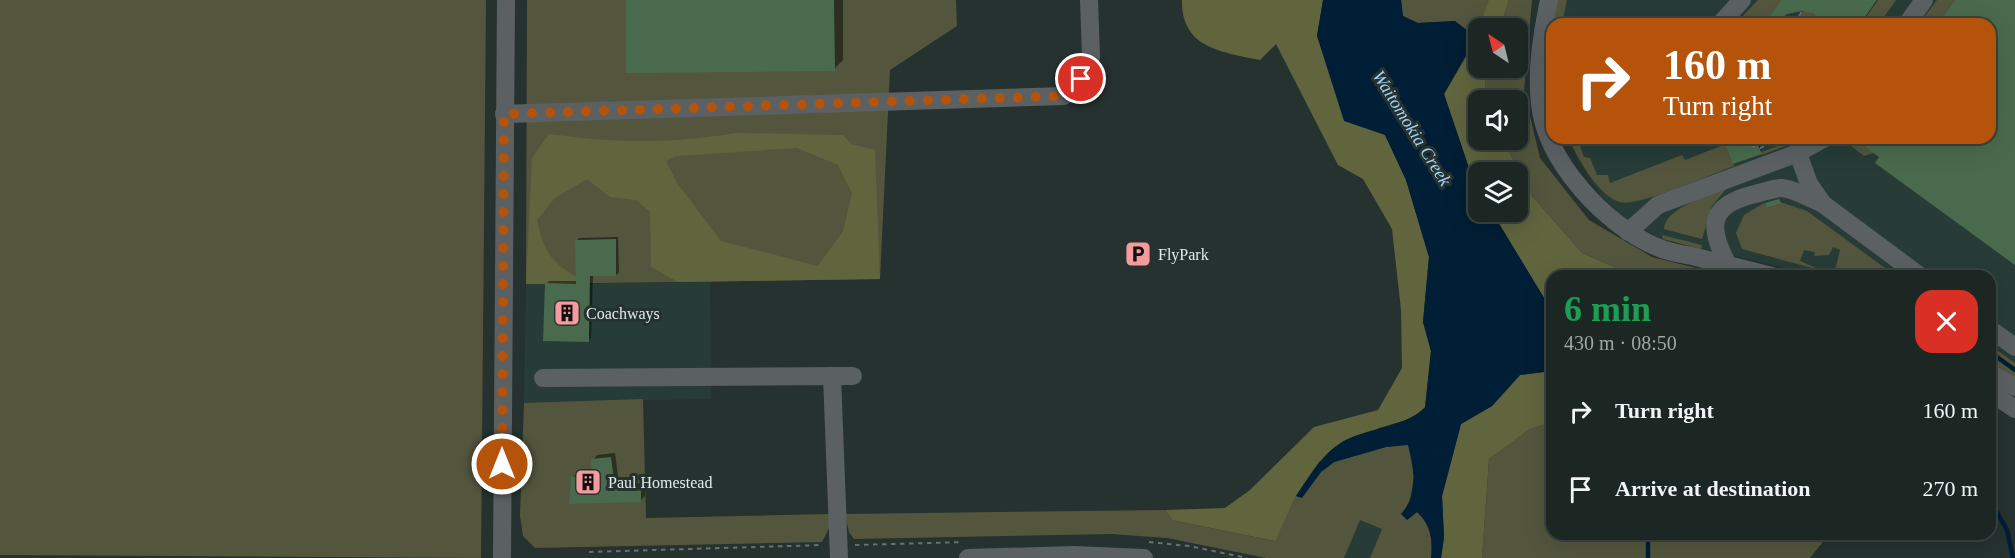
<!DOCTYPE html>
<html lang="en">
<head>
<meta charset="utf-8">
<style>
	:root { --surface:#1c2623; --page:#252e2b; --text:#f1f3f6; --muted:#a0a5a6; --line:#3a4341 }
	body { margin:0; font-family:"Times New Roman",serif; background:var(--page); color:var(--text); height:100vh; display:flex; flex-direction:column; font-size:22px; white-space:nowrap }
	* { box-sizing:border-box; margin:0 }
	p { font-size:20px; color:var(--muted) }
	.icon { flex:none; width:33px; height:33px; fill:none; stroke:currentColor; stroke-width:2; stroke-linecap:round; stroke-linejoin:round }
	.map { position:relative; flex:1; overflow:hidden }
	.panel { position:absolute; left:1546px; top:270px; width:450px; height:270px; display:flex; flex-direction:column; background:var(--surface); border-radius:18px; box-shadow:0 6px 24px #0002,0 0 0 2px var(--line) }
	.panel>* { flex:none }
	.banner { position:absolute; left:1546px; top:18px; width:450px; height:126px; border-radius:18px; box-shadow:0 6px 24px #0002,0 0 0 2px var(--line); background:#b45309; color:#fff; overflow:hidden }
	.needle { width:39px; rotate:325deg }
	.buttons { position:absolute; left:1468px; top:18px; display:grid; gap:12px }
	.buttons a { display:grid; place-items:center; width:60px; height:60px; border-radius:12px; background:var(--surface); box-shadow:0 6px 24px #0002,0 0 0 2px var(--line); font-size:30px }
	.pin { position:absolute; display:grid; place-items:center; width:51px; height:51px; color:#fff; margin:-26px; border:3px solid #fff; border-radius:50%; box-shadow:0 2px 6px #0007 }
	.me { position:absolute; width:66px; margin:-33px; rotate:0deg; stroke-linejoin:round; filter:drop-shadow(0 0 4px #0008) }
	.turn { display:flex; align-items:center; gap:21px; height:126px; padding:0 18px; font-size:27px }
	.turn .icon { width:78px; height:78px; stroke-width:2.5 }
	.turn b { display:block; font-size:42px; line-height:51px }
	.round { display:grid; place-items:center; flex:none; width:63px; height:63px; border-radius:18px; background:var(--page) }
	.headline { display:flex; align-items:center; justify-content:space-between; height:102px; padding:0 18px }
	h1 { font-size:36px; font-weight:700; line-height:45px; color:#1e9e55 }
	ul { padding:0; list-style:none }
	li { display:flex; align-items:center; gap:18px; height:78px; padding:0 18px }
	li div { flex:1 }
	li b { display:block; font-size:22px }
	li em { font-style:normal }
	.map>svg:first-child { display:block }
</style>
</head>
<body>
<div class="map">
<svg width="2015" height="558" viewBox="0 0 2015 558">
	<rect width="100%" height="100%" fill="#25322f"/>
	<g fill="#273c37">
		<polygon points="1560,0 2015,0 2015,363 1991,345 1990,276 1821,276 1661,239 1626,219 1600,195 1565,138 1990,138 1990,24 1555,24"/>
		<polygon points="710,282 711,399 524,403 526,284"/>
		<polygon points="1359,520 1382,529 1370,558 1344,558"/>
	</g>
	<g fill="#53563d">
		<polygon points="0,0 486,0 481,558 0,555"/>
		<polygon points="527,0 956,0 957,26 890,70 880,279 526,284"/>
		<polygon points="1401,0 1490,0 1476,40 1455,21 1418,23 1403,16"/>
		<polygon points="1509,0 1532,0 1524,91 1540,158 1589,220 1652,257 1728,276 1635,276 1582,253 1531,195 1503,140 1518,140 1518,100 1488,100 1485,94 1486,68 1518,68 1518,28 1500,28"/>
		<polygon points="1554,0 1567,0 1562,24 1552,24 1552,104 1548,103 1545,68"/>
		<polygon points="1758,0 1781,0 1764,24 1735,24"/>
		<polygon points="1877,0 1896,0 1879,24 1860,24"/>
		<polygon points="1937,0 1955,0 1938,24 1919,24"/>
		<polygon points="1803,11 1814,14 1824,24 1797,24"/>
		<path d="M1569 138H1577L1584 157 1590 158 1597 175H1608L1610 183 1682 155 1685 160 1726 144 1734 166C1711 174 1640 207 1620 202 1599 197 1576 156 1569 138Z"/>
		<polygon points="1800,138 1806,138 1762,155 1761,152"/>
		<polygon points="1841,138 1853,138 1874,153 1864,156"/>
		<path d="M1726 189 1712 206 1702 239 1664 229C1665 208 1709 195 1726 189Z"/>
		<polygon points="1780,202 1807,211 1896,276 1834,274 1840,250 1833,247 1829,255 1814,256 1815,252 1804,250 1800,261 1823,271 1742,249 1736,233 1744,215 1764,203 1768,208"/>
		<polygon points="1662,235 1702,245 1701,249 1663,239"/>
		<polygon points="1990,345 2015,363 2015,381 1991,367"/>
		<polygon points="643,399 646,518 829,514 829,528 822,542 535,548 523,536 520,516 524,403"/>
		<polygon points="1552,422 1552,534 1829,534 1810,558 1482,558 1489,459 1530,429"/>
		<path d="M1408 444 1414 476 1407 520 1417 512C1431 525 1433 541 1431 558H1370L1382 529 1360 520 1344 558H1266L1167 538 1112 534 854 539 849 532 845 514 1166 510 1172 520 1274 541 1296 496 1302 497 1321 472 1334 462 1386 447Z"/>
	</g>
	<g fill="#60653e" fill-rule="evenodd">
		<path d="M1182 0H1323L1317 36 1385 135 1406 180 1429 257 1423 322 1431 351 1425 407 1413 418 1379 428 1319 462 1296 496 1275 541 1172 520 1166 510 1225 508 1250 490 1314 427 1378 410 1402 368 1401 310 1392 229 1363 179 1338 165 1276 44 1260 60C1222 52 1181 48 1182 0Z"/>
		<polygon points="1489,0 1509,0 1500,28 1479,28"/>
		<polygon points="1479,29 1479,68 1486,68 1485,94 1488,100 1479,100 1479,140 1503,140 1531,195 1582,253 1635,276 1552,276 1552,311 1551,310 1492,212 1518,212 1518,172 1479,172 1479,189 1472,177 1444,94 1476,40"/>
		<path d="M736 133 843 135 851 144 875 150 880 279 678 282 651 267 650 212 636 200 610 197 587 179 555 198 537 220C545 259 556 266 590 284H526L532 158 549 134C615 143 670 144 736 133ZM797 148 838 165 852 193 843 231 818 266 721 241 677 183 666 161 676 156Z"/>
		<polygon points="1552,371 1552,422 1530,429 1489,459 1482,558 1441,558 1444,537 1442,496 1461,424 1492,406 1520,375"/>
	</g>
	<path fill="#001e35" d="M1323 0H1401L1403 16 1418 23 1455 21 1476 37 1444 94 1472 177 1479 189V212H1492L1552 311V371L1520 375 1492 406 1461 424 1442 496 1444 537 1441 558H1431C1433 541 1431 524 1417 512L1407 520 1401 514C1418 495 1415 468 1408 445L1386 447 1334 462 1321 472 1302 498 1296 496C1309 477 1322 454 1342 442 1369 427 1402 428 1425 408L1431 351 1423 322 1429 257 1406 180 1385 135 1344 121 1317 36Z"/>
	<g fill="#0007">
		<polygon points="627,0 843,0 843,60 834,69"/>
		<polygon points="1783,0 1878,0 1861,24 1824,24 1820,17 1808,11 1797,10 1783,15 1771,24 1765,24"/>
		<polygon points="1729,138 1769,138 1760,144 1761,153 1726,140"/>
		<polygon points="618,237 619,272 616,275 593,275 591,338 588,341 546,284 549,281 578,281 576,241 579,238"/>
		<polygon points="615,453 619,484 645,483 645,496 641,500 572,478 577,473 593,471 593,460 597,455"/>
	</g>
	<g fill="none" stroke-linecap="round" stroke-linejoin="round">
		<g stroke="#001e35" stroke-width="4.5">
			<polyline points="1990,352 2015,370"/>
			<polyline points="1990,500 2007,530 2013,558"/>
			<polyline points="1648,558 1648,534"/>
		</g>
	</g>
	<g fill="#4a6a4d">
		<polygon points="626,0 834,0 835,71 626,73"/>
		<polygon points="1781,0 1877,0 1860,24 1824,24 1814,14 1802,11 1787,14 1774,24 1764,24"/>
		<polygon points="1955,0 2015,0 2015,265 1875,163 1879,157 1853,138 1990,138 1990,24 1938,24"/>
		<polygon points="1731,138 1755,138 1762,154 1733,164 1724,140"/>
		<polygon points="1779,199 1781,203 1767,208 1765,203"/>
		<polygon points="616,239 616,276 590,276 589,342 543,341 545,283 576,284 575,240"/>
		<polygon points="611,457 615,488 641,487 641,502 569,504 571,477 592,475 591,459"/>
	</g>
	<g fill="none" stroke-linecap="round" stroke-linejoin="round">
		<g stroke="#67726f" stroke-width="2" stroke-dasharray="4.5 4.5" stroke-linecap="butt">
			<polyline points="1795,24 1802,11"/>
			<polyline points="1887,24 1892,17"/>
			<polyline points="1736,138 1738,142 1760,148 1772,144"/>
			<polyline points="1149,542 1189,546 1247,558"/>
			<polyline points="855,545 963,542"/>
			<polyline points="589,552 822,545"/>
		</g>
		<g stroke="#5b6163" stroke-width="18">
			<path d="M1549 0C1542 34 1536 69 1540 104 1546 162 1605 225 1657 247 1668 252 1681 254 1692 256 1719 263 1745 269 1772 276"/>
			<polyline points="1720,24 1742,0"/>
			<polyline points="1907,24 1924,0"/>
			<polyline points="504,114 1064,96 1081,79 1091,57 1089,0"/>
			<polyline points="1798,153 1809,184 1823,204 1920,276"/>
			<polyline points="1628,232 1658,205 1798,153 1825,138"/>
			<path d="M1728 265C1707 226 1709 205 1755 194 1763 192 1774 188 1782 188 1795 189 1810 199 1822 203"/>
			<polyline points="1990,329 2015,347"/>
			<polyline points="1990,373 2015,387"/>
			<polyline points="832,376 839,558"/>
			<polyline points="543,378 853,376"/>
			<polyline points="1990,392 2015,409"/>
			<polyline points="502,558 506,0"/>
			<polyline points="968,558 1074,555 1144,558"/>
		</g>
	</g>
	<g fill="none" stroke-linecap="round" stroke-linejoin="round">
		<polyline stroke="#b45309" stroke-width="10" stroke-dasharray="0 18" points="502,464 504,114 1064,96 1081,79"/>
	</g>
	<defs>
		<symbol id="parking-square" viewBox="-11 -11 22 22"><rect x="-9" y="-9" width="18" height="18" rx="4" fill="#f59b9e" stroke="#25322f"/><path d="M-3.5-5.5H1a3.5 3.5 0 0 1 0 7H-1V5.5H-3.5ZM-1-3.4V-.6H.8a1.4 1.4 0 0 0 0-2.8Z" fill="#111"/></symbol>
		<symbol id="building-square" viewBox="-11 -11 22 22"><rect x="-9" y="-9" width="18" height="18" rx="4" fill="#f59b9e" stroke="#25322f"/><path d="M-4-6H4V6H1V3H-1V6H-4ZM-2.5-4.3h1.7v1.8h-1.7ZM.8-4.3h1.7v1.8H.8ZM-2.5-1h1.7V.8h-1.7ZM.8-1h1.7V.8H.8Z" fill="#111"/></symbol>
	</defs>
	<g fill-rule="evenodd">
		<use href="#parking-square" x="1123" y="239" width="30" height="30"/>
		<use href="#building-square" x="552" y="298" width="30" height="30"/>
		<use href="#building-square" x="573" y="467" width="30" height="30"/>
	</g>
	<g text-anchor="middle" stroke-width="6" stroke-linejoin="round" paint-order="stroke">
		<g font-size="16" fill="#e3ebe9" stroke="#25322f" text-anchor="start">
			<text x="1158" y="260">FlyPark</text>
			<text x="586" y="319">Coachways</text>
			<text x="608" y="488">Paul Homestead</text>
		</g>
		<g font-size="18" font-style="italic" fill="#a6d3f9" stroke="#25322f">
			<text transform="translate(1412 128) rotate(58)" y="6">Waitomokia Creek</text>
		</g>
	</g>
</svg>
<div class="buttons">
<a><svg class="needle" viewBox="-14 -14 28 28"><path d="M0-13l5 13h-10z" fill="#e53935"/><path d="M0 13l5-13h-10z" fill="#a0a5a6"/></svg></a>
<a><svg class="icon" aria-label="sound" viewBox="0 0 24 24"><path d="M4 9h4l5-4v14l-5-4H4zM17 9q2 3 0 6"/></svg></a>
<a><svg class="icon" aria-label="layers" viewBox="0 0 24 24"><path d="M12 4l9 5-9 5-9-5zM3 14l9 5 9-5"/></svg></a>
</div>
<div class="pin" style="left:1081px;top:79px;background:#d93025"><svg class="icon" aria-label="arrive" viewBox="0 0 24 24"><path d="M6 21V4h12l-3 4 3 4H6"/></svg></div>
<svg class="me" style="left:502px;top:464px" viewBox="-20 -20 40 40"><circle r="17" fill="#b45309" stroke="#fff" stroke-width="3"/><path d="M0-11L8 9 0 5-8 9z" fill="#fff"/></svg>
<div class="banner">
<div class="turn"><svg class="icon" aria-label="right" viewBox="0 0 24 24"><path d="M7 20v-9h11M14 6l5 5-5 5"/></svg><div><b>160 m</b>Turn right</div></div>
</div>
<section class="panel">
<div class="headline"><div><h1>6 min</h1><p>430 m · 08:50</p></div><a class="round" style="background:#d93025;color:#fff"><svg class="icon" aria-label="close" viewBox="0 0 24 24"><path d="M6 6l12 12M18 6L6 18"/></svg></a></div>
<ul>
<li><svg class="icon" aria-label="right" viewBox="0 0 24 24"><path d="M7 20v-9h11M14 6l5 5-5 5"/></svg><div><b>Turn right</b></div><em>160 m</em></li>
<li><svg class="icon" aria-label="arrive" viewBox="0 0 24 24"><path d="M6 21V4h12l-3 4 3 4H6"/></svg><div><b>Arrive at destination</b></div><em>270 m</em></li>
</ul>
</section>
</div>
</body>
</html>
